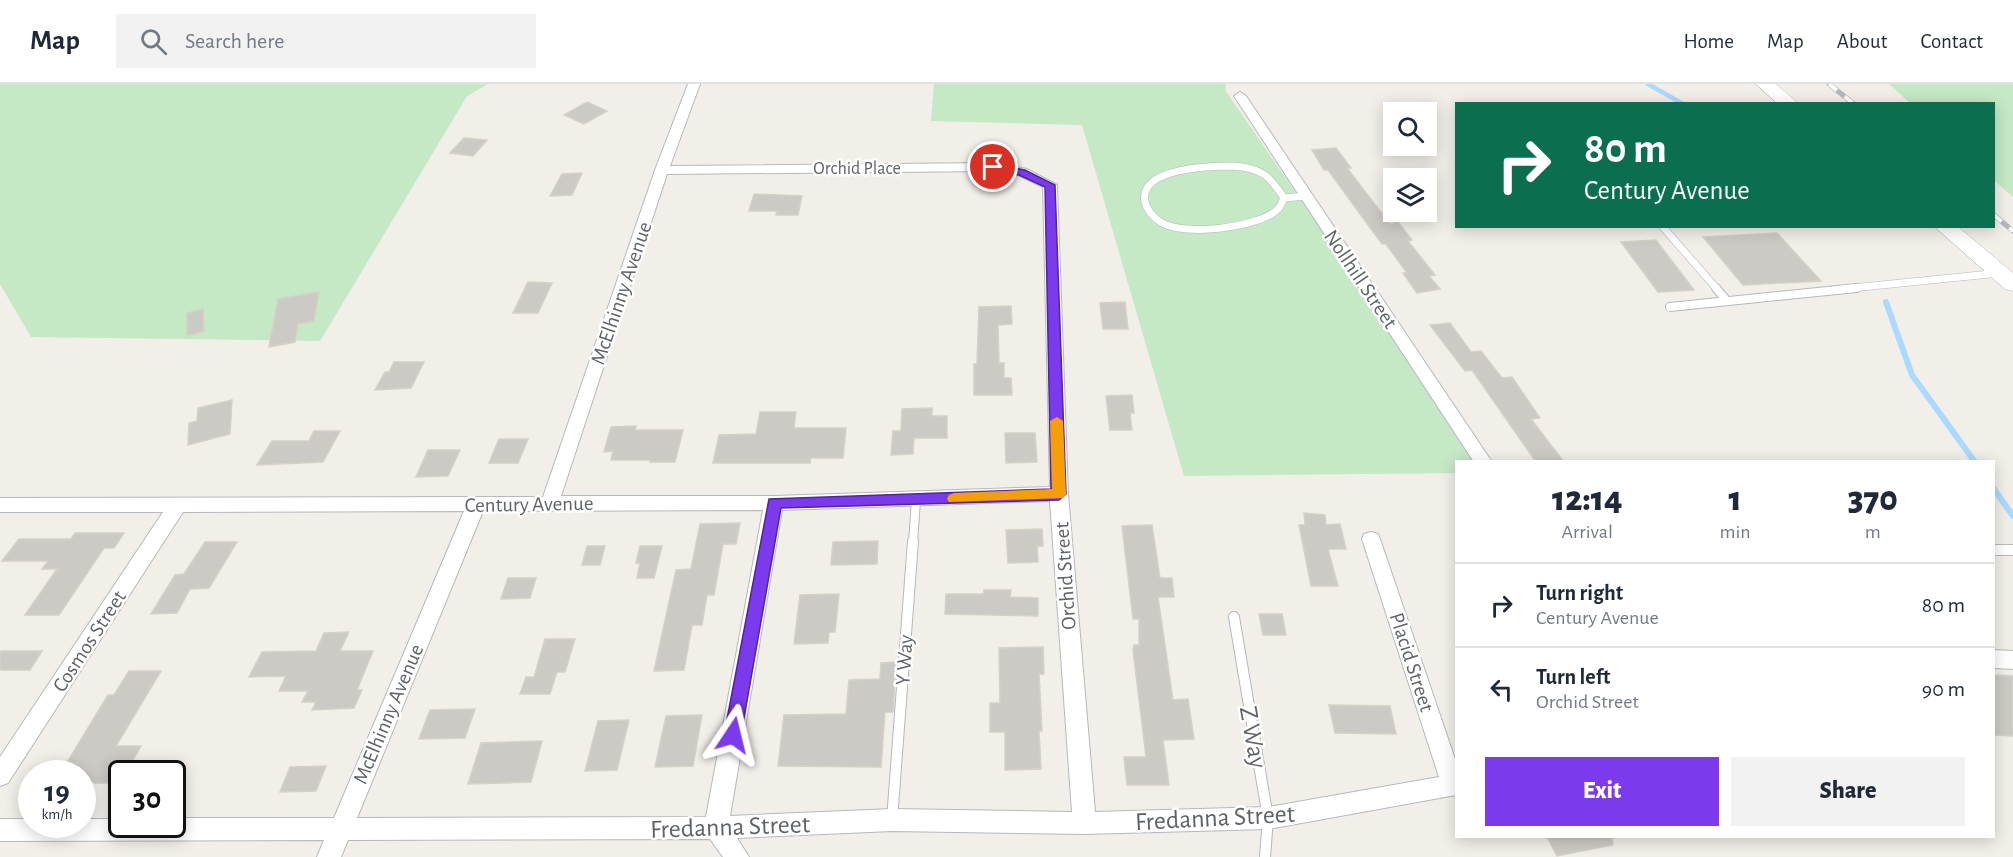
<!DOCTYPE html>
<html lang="en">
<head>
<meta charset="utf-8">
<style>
	:root { --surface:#fff; --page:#f2f2f3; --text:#1f2937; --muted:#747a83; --line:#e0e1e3; --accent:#7c3aed }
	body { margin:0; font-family:"Alegreya Sans",sans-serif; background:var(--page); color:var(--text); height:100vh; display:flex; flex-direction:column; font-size:22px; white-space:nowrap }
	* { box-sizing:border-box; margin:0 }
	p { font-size:20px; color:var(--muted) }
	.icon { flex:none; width:33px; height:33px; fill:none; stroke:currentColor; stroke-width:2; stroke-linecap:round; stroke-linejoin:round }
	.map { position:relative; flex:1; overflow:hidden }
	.panel { position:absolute; left:1455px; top:376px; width:540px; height:378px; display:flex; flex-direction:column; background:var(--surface); border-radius:0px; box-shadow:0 3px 15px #0003 }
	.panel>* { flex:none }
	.banner { position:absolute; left:1455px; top:18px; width:540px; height:126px; border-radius:0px; box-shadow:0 3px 15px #0003; background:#0b6e4f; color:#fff; overflow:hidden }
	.fabs { position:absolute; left:1383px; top:18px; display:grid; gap:12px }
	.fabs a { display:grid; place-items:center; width:54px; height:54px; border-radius:0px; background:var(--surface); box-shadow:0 3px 15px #0003; font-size:30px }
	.speed { position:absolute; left:18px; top:676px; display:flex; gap:12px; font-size:30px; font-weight:700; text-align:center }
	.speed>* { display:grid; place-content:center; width:78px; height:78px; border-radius:50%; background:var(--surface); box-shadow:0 3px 15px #0003; line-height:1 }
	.speed small { font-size:15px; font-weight:400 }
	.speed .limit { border:3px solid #111; border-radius:9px; background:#fff; color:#111 }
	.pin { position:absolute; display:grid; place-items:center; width:51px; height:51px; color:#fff; margin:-26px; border:3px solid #fff; border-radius:50%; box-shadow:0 2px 6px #0007 }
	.me { position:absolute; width:66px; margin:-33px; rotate:10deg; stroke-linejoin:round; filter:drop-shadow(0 0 4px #0008) }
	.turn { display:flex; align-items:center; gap:21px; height:126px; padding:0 30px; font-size:27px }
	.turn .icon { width:78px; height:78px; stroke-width:2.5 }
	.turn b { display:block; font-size:42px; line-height:51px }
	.eta { display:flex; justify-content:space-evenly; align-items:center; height:102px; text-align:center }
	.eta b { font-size:36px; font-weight:800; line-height:42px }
	.cta { display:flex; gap:12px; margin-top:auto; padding:12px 30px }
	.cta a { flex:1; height:69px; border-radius:0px; background:var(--accent); color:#fff; font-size:24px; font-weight:800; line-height:69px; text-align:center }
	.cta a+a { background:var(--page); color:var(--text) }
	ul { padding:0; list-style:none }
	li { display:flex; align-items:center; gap:18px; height:84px; padding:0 30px; border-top:2px solid var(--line) }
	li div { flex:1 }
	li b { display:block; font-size:22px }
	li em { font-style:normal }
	header { display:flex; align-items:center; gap:36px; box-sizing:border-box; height:84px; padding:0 30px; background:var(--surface); border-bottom:2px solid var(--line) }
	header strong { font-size:28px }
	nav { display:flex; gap:33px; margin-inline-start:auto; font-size:21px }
	.search { width:420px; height:54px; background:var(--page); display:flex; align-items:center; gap:15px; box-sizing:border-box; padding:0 21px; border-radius:0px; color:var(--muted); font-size:22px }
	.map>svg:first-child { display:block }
</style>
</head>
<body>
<header>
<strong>Map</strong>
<div class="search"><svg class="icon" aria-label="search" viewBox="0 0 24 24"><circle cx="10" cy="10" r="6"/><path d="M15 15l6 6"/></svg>Search here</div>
<nav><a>Home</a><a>Map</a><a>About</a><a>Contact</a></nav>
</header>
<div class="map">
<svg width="2013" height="773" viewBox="0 0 2013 773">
	<rect width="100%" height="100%" fill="#f1efe8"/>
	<g fill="#c5e8c5">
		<polygon points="0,0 488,0 467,12 320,257 31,253 0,200"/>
		<polygon points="934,0 1226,0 1225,6 1482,378 1456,378 1456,389 1184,392 1082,41 931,37"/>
		<polygon points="1889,0 2013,0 2013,113 1994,96 1994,20 1910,19"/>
	</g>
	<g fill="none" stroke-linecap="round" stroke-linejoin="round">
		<polyline stroke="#aadaff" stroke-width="4.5" points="1648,0 1683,20"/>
		<g stroke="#aadaff" stroke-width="6">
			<polyline points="1886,218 1912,291 1975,378"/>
			<polyline points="1994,405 2013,432"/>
		</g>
	</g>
	<g fill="#cccac5" stroke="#d6d1c6" stroke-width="1.5">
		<polygon points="587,18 607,27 584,40 564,31"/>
		<polygon points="464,54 487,56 473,72 450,69"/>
		<polygon points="1336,64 1351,84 1347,84 1390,140 1398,138 1412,156 1408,157 1435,191 1429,192 1440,205 1417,209 1403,189 1407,189 1386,160 1382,160 1328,86 1324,86 1312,66"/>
		<polygon points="582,89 572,111 550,112 562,90"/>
		<polygon points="754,110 802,112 798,131 776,131 777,127 749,127"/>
		<polygon points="1777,149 1821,197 1743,201 1703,153"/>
		<polygon points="1656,156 1694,206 1658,208 1621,158"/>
		<polygon points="528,198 552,199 538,229 513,229"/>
		<polygon points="319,208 314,237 298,240 295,258 269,263 278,215"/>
		<polygon points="1125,218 1128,245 1103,245 1100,219"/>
		<polygon points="1011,222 1012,240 998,241 999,279 1004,279 1004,294 1011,294 1012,311 974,311 974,280 977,280 979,223"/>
		<polygon points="203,225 204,247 187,252 187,229"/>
		<polygon points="1450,239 1471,268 1481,267 1502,294 1512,293 1540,334 1531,335 1564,378 1536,378 1472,286 1465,287 1430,241"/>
		<polygon points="394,278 424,278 411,304 375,306 385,288 389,288"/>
		<polygon points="1132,311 1134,329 1130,329 1132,346 1110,346 1106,312"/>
		<polygon points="232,316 230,350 188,361 189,339 197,337 198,324"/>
		<polygon points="932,324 932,332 947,332 947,354 914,354 913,370 891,371 893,347 901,347 902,325"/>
		<polygon points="760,328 796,328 794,344 846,344 843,374 811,374 810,379 713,379 719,351 756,350"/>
		<polygon points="636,342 635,346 683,346 675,378 650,378 651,376 611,376 613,367 604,368 611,343"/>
		<polygon points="314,347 340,347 323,378 257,381 272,357 309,357"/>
		<polygon points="1005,349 1035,349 1037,378 1006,379"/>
		<polygon points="499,355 528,355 518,379 489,379"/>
		<polygon points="428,366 460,366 448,392 416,393"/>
		<polygon points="1304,429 1325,431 1326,441 1340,440 1346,465 1328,465 1338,502 1311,502 1299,441 1305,441"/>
		<polygon points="740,439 736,460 723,460 714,511 707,511 702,541 692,541 684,586 654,587 676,486 691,485 700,440"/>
		<polygon points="1152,441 1160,494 1172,494 1174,513 1158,513 1173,616 1188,615 1194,655 1163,656 1169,701 1127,701 1124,673 1146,673 1133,566 1134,561 1139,561 1139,535 1133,535 1122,442"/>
		<polygon points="1042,445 1043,462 1037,462 1038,478 1008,479 1006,446"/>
		<polygon points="75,449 124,449 114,464 104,464 59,531 25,531 57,485 42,485 48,477 2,477 19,455 71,455"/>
		<polygon points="878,457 877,480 831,481 833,458"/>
		<polygon points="205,458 237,458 209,504 190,505 177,529 151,530 175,491 184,490"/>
		<polygon points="587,462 605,462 600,481 582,481"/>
		<polygon points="640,462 662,462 654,494 637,494 640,479 636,479"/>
		<polygon points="508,494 536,494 530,514 501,515"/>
		<polygon points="984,506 1011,506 1010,513 1038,514 1038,532 945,530 946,510 984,510"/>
		<polygon points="839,510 835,548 829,548 828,559 794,560 800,511"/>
		<polygon points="1259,530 1282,530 1286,551 1263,551"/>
		<polygon points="349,548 340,567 373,567 357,606 362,606 354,624 312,626 316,618 302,618 308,607 279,607 286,592 249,593 262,568 316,567 324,549"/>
		<polygon points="545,555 575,555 565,588 557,588 550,610 520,610 526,593 534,593"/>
		<polygon points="1043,563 1044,590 1039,590 1042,647 1039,647 1041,685 1005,686 1005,648 990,648 990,619 1000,619 999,564"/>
		<polygon points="0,567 42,567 30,586 0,586"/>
		<polygon points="896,578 893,628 885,628 881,683 778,682 784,631 846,630 849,596 880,595 881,579"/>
		<polygon points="129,587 161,587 116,662 141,662 125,690 122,690 120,699 82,699 82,690 60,690 108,611 114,611"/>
		<polygon points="1994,591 2013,592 2013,652 1994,651"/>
		<polygon points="1329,621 1390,622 1396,650 1335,649"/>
		<polygon points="475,625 465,654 419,655 430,626"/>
		<polygon points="702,631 693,682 655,683 666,632"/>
		<polygon points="629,636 617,686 585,687 598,637"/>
		<polygon points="542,657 531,698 468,700 481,659"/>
		<polygon points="326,682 316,707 280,708 290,683"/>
		<polygon points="1547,753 1612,753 1613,761 1557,772"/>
	</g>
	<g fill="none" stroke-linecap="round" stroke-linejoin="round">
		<defs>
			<g id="lane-far2">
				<path d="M1233 82C1261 84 1269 91 1284 114 1282 118 1281 123 1277 126 1256 144 1186 152 1162 139 1154 134 1147 127 1145 118 1138 83 1213 82 1233 82Z"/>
				<polyline points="1284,114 1306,112"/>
				<polyline points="1662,142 1717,205"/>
				<polyline points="1842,205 2000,189"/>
			</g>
			<g id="lane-far1">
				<polyline points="1716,204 1727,217"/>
				<polyline points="1670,223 1857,204"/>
				<polyline points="913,459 916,416"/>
			</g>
			<g id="lane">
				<polyline points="1994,466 2013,466"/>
				<polyline points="1234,533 1268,734 1265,773"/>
				<polyline points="892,736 913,457"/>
			</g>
			<g id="street">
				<path d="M688 0H700L670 82 993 79 1027 85 1057 101 1068 410 1095 728 1268 723 1439 693 1362 455 1364 450 1371 448 1378 450 1380 455 1456 678V711L1268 745 1084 750 892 747 737 754 749 773H723L710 755 348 756 341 773H317L324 756 0 757V735H32V741H82V735H122V741H172V734H334L464 427 183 428 8 699 0 702V673L163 428H0V414L543 413 655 86ZM993 87 1018 91 1043 103 1050 403 774 412H561L667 90ZM1050 417 1072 728 892 725 730 732 782 426ZM763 426 706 733 357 734 483 427Z"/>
				<polygon points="1240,8 1246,12 1492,378 1474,378 1234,12"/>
				<polygon points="1994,566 2013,567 2013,585 1994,584"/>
			</g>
			<g id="secondary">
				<polygon points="1756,0 1776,0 1799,20 1778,20"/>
				<polygon points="1934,142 1957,142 2013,189 2013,207 2005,205"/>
			</g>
		</defs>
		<use href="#lane-far2" stroke="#b5b8bc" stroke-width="8"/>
		<use href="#lane-far1" stroke="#b5b8bc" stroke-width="10"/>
		<use href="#lane" stroke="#b5b8bc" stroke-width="12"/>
		<use href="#street" stroke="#b5b8bc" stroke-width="2"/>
		<use href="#secondary" stroke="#b6babf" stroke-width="1"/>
		<use href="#lane-far2" stroke="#fff" stroke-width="7"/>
		<use href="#lane-far1" stroke="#fff" stroke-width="8"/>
		<use href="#lane" stroke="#fff" stroke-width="10"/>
		<use href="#street" fill="#fff" fill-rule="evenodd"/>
		<use href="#secondary" fill="#fff" fill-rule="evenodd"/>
		<defs>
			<g id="rail">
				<polyline points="1829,0 1854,20"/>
				<polyline points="1994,131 2013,147"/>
			</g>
		</defs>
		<use href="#rail" stroke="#b6b7b8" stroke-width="5"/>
		<use href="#rail" stroke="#fff" stroke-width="4" stroke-dasharray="10" stroke-linecap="butt"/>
	</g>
	<polygon fill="#7c3aed" stroke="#51269a" stroke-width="1.5" points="993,80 1025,86 1055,101 1066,410 1059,416 781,424 741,651 738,657 733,659 727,657 724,651 769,415 1051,405 1045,103 1019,91 989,86 989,81"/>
	<polygon fill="#f59e0b" points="1057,333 1063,337 1066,410 1063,414 949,418 947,415 949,411 954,409 1052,405 1050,337"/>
	<g text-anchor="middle" stroke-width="5" stroke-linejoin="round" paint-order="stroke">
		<g font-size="18" fill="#5f6368" stroke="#fff">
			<text x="857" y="90">Orchid Place</text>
		</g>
		<g font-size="21" fill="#5f6368" stroke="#fff">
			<text transform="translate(1361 195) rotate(56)" y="7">Nollhill Street</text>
			<text transform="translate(621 209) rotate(-71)" y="7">McElhinny Avenue</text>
			<text transform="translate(529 420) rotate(-1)" y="7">Century Avenue</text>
			<text transform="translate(1065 492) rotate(-94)" y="7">Orchid Street</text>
			<text transform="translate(89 557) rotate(-57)" y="7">Cosmos Street</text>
			<text transform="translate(904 576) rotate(-86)" y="7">Y Way</text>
			<text transform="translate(1412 578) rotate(72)" y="7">Placid Street</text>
			<text transform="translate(388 630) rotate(-67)" y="7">McElhinny Avenue</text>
		</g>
		<g font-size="26" fill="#5f6368" stroke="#fff">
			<text transform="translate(1254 653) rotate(80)" y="9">Z Way</text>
			<text transform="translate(1215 733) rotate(-3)" y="9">Fredanna Street</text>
			<text transform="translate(730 742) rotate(-2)" y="9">Fredanna Street</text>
		</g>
	</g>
</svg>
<div class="fabs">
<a><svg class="icon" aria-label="search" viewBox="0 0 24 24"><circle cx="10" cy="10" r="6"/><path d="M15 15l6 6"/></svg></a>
<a><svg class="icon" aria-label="layers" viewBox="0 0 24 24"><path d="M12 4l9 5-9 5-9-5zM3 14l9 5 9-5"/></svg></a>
</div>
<div class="speed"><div>19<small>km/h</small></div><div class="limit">30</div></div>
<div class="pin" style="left:993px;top:83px;background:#d93025"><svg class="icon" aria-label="arrive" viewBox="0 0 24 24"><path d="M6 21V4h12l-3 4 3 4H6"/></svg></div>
<svg class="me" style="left:733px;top:651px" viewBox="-20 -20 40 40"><path d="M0-17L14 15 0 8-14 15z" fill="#7c3aed" stroke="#fff" stroke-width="4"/></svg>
<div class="banner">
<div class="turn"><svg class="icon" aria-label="right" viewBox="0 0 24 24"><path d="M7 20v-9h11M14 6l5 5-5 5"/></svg><div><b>80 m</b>Century Avenue</div></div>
</div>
<section class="panel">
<div class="eta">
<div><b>12:14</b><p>Arrival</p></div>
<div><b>1</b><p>min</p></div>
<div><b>370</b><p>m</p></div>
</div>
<ul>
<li><svg class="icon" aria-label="right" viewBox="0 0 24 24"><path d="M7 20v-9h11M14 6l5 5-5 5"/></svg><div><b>Turn right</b><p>Century Avenue</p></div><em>80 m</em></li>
<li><svg class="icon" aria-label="left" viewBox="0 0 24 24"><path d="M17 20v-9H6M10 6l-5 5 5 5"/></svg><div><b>Turn left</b><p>Orchid Street</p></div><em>90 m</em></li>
</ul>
<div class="cta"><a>Exit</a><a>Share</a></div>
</section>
</div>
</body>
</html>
